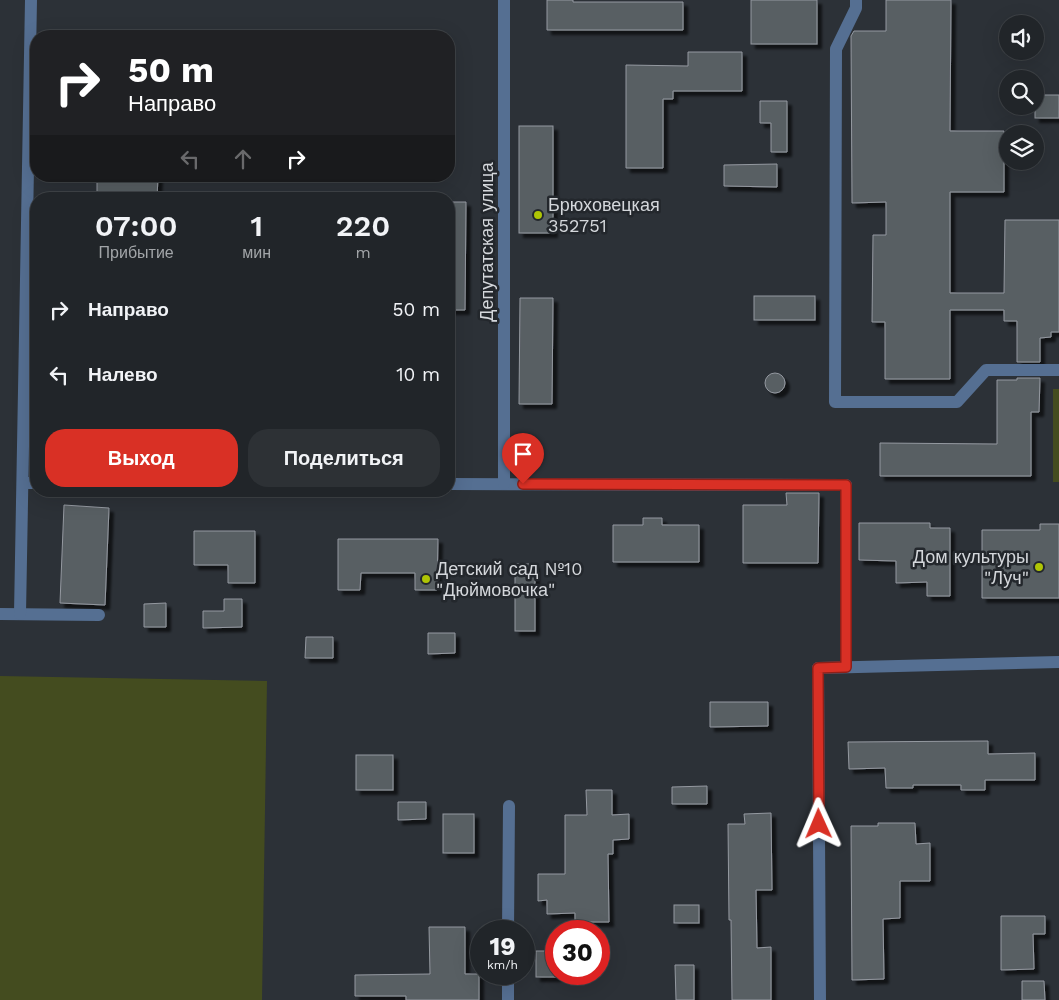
<!DOCTYPE html>
<html lang="ru">
<head>
<meta charset="utf-8">
<style>
	:root { --surface:#212529; --page:#2d3135; --text:#f1f3f6; --muted:#a2a5a8; --line:#3e4246; --accent:#d93025 }
	body { margin:0; font-family:"Work Sans",sans-serif; background:var(--page); color:var(--text); height:100vh; display:flex; flex-direction:column; font-size:19px; white-space:nowrap }
	* { box-sizing:border-box; margin:0 }
	p { font-size:16px; color:var(--muted) }
	.icon { flex:none; width:28px; height:28px; fill:none; stroke:currentColor; stroke-width:2; stroke-linecap:round; stroke-linejoin:round }
	.map { position:relative; flex:1; overflow:hidden }
	.panel { position:absolute; left:30px; top:192px; width:425px; height:305px; display:flex; flex-direction:column; background:var(--surface); border-radius:20px; box-shadow:0 5px 20px #0002,0 0 0 1px var(--line) }
	.panel>* { flex:none }
	.top-card { position:absolute; left:30px; top:30px; width:425px; height:152px; border-radius:20px; box-shadow:0 5px 20px #0002,0 0 0 1px var(--line); background:#202124; color:#fff; overflow:hidden }
	.fabs { position:absolute; left:999px; top:15px; display:grid; gap:10px }
	.fabs a { display:grid; place-items:center; width:45px; height:45px; border-radius:50%; background:var(--surface); box-shadow:0 5px 20px #0002,0 0 0 1px var(--line); font-size:25px }
	.speed { position:absolute; left:470px; top:920px; display:flex; gap:10px; font-size:25px; font-weight:700; text-align:center }
	.speed>* { display:grid; place-content:center; width:65px; height:65px; border-radius:50%; background:var(--surface); box-shadow:0 5px 20px #0002,0 0 0 1px var(--line); line-height:1 }
	.speed small { font-size:12px; font-weight:400 }
	.speed .limit { border:8px solid #d22; background:#fff; color:#111 }
	.pin { position:absolute; display:grid; place-items:center; width:42px; height:42px; color:#fff; margin:-51px -21px; border-radius:50% 50% 50% 0; rotate:-45deg; box-shadow:0 0 5px #0007 }
	.pin .icon { rotate:45deg }
	.me { position:absolute; width:55px; margin:-28px; rotate:359deg; stroke-linejoin:round; filter:drop-shadow(0 0 4px #0008) }
	.turn { display:flex; align-items:center; gap:18px; height:105px; padding:0 15px; font-size:22px }
	.turn .icon { width:65px; height:65px; stroke-width:2.5 }
	.turn b { display:block; font-size:35px; line-height:42px }
	.lanes { display:flex; align-items:center; height:48px; padding:0 15px; background:#0003; justify-content:center; gap:25px; direction:ltr }
	.lanes .off { opacity:.35 }
	.eta { display:flex; justify-content:space-evenly; align-items:center; height:85px; text-align:center }
	.eta b { font-size:30px; font-weight:600; line-height:35px }
	.cta { display:flex; gap:10px; margin-top:auto; padding:10px 15px }
	.cta a { flex:1; height:58px; border-radius:20px; background:var(--accent); color:#fff; font-size:20px; font-weight:600; line-height:58px; text-align:center }
	.cta a+a { background:var(--page); color:var(--text) }
	ul { padding:0; list-style:none }
	li { display:flex; align-items:center; gap:15px; height:65px; padding:0 15px }
	li div { flex:1 }
	li b { display:block; font-size:19px }
	li em { font-style:normal }
	.map>svg:first-child { display:block }
</style>
</head>
<body>
<div class="map">
<svg width="1059" height="1000" viewBox="0 0 1059 1000">
	<defs>
		<filter id="shadow"><feDropShadow dx="4.5" dy="4.5" stdDeviation="1" flood-color="#0009"/></filter>
	</defs>
	<rect width="100%" height="100%" fill="#2c3137"/>
	<g fill="#444c1f">
		<rect x="1053" y="389" width="6" height="93"/>
		<polygon points="0,676 267,681 262,1000 0,1000"/>
	</g>
	<g fill="#595e64" stroke="#9499a0" filter="url(#shadow)">
		<polygon points="547,0 573,0 573,2 683,2 683,30 547,30"/>
		<rect x="751" y="0" width="66" height="44"/>
		<polygon points="886,0 951,0 950,131 1004,131 1004,192 950,192 950,293 1004,293 1005,220 1059,220 1059,332 1051,332 1051,337 1040,338 1040,362 1017,362 1017,321 1004,321 1004,310 950,310 950,379 885,379 885,322 872,322 873,235 886,235 886,202 852,203 851,36 854,31 886,31"/>
		<polygon points="688,52 742,52 742,91 673,91 673,99 663,99 663,168 626,168 626,65 688,66"/>
		<rect x="1035" y="95" width="24" height="23"/>
		<polygon points="760,101 787,101 787,152 771,152 771,123 760,123"/>
		<rect x="519" y="126" width="34" height="107"/>
		<polygon points="777,164 777,187 724,186 724,165"/>
		<polygon points="97,176 158,176 157,199 125,199 125,196 97,196"/>
		<polygon points="449,202 466,202 465,310 449,310"/>
		<rect x="754" y="296" width="61" height="24"/>
		<polygon points="520,298 553,298 552,404 519,404"/>
		<circle cx="775" cy="383" r="10"/>
		<polygon points="1017,378 1040,378 1039,412 1031,412 1031,476 880,476 880,443 997,444 997,380 1017,380"/>
		<polygon points="786,493 819,493 818,563 743,563 743,505 787,505"/>
		<polygon points="64,505 109,508 105,605 60,603"/>
		<polygon points="643,518 662,518 662,525 699,525 699,562 613,562 613,525 643,525"/>
		<polygon points="859,523 930,523 930,528 950,528 950,596 927,596 927,582 896,583 896,561 859,560"/>
		<polygon points="1040,524 1059,524 1059,598 982,598 982,530 1040,530"/>
		<polygon points="194,531 255,531 255,583 228,583 228,565 194,565"/>
		<polygon points="338,539 438,539 437,590 415,590 415,573 361,573 360,590 338,590"/>
		<rect x="515" y="564" width="20" height="67"/>
		<polygon points="224,599 242,599 242,627 203,628 203,611 224,611"/>
		<polygon points="166,603 166,627 144,627 144,604"/>
		<polygon points="428,633 455,633 455,653 428,654"/>
		<polygon points="306,637 333,637 333,658 305,658"/>
		<polygon points="710,702 768,702 768,726 710,727"/>
		<polygon points="988,741 988,754 1035,753 1035,780 985,780 985,790 961,790 961,785 913,785 913,788 886,788 885,768 849,769 848,742"/>
		<rect x="356" y="755" width="37" height="35"/>
		<polygon points="707,786 707,804 672,804 672,787"/>
		<polygon points="586,790 612,790 612,815 629,814 629,839 613,840 613,854 608,854 609,922 575,922 575,913 547,914 547,900 538,901 538,874 565,874 565,815 587,815"/>
		<polygon points="398,802 426,802 426,819 398,820"/>
		<polygon points="771,813 772,890 756,890 757,948 771,947 771,1000 732,1000 731,920 729,920 728,824 745,824 744,814"/>
		<rect x="443" y="814" width="31" height="39"/>
		<polygon points="878,823 915,823 916,844 930,843 930,881 900,881 900,918 883,919 884,979 852,980 851,826 878,826"/>
		<rect x="674" y="905" width="25" height="18"/>
		<polygon points="1001,916 1045,916 1045,934 1033,934 1034,969 1001,970"/>
		<polygon points="429,927 465,927 465,974 479,974 479,1000 406,1000 406,996 355,996 355,975 430,974"/>
		<rect x="536" y="951" width="20" height="26"/>
		<polygon points="675,965 694,965 694,1000 676,1000"/>
		<polygon points="1022,981 1044,981 1045,1000 1022,1000"/>
	</g>
	<g fill="none" stroke-linecap="round" stroke-linejoin="round">
		<g stroke="#556f92" stroke-width="12">
			<polyline points="856,0 856,8 836,49 835,402 957,402 986,370 1059,370"/>
			<polyline points="23,483 36,483"/>
			<polyline points="449,484 846,485 846,667"/>
			<polyline points="504,484 504,0"/>
			<polyline points="0,614 99,615"/>
			<polyline points="20,614 31,0"/>
			<polyline points="508,931 509,806"/>
			<polyline points="508,1000 508,974"/>
			<polyline points="820,1000 818,668 1059,662"/>
		</g>
	</g>
	<g fill="none" stroke-linecap="round" stroke-linejoin="round">
		<defs>
			<polyline id="route" points="523,484 846,485 846,667 818,668 819,824"/>
		</defs>
		<use href="#route" stroke="#8d1f18" stroke-width="12"/>
		<use href="#route" stroke="#d93025" stroke-width="9"/>
	</g>
	<g fill="#afc505" stroke="#23272c" stroke-width="2">
		<circle cx="538" cy="215" r="5"/>
		<circle cx="1039" cy="567" r="5"/>
		<circle cx="426" cy="579" r="5"/>
	</g>
	<g text-anchor="middle" stroke-width="5" stroke-linejoin="round" paint-order="stroke">
		<g font-size="18" fill="#d4d7db" stroke="#23272c" text-anchor="start">
			<text x="548" y="211">Брюховецкая<tspan x="548" dy="21">352751</tspan></text>
			<text x="1029" y="563" text-anchor="end">Дом культуры<tspan x="1029" dy="21">"Луч"</tspan></text>
			<text x="436" y="575">Детский сад №10<tspan x="436" dy="21">"Дюймовочка"</tspan></text>
		</g>
		<g font-size="18" fill="#d4d7db" stroke="#23272c">
			<text transform="translate(487 242) rotate(-90)" y="6">Депутатская улица</text>
		</g>
	</g>
</svg>
<div class="fabs">
<a><svg class="icon" aria-label="sound" viewBox="0 0 24 24"><path d="M4 9h4l5-4v14l-5-4H4zM17 9q2 3 0 6"/></svg></a>
<a><svg class="icon" aria-label="search" viewBox="0 0 24 24"><circle cx="10" cy="10" r="6"/><path d="M15 15l6 6"/></svg></a>
<a><svg class="icon" aria-label="layers" viewBox="0 0 24 24"><path d="M12 4l9 5-9 5-9-5zM3 14l9 5 9-5"/></svg></a>
</div>
<div class="speed"><div>19<small>km/h</small></div><div class="limit">30</div></div>
<div class="pin" style="left:523px;top:484px;background:#d93025"><svg class="icon" aria-label="arrive" viewBox="0 0 24 24"><path d="M6 21V4h12l-3 4 3 4H6"/></svg></div>
<svg class="me" style="left:819px;top:824px" viewBox="-20 -20 40 40"><path d="M0-17L14 15 0 8-14 15z" fill="#d93025" stroke="#fff" stroke-width="4"/></svg>
<div class="top-card">
<div class="turn"><svg class="icon" aria-label="right" viewBox="0 0 24 24"><path d="M7 20v-9h11M14 6l5 5-5 5"/></svg><div><b>50 m</b>Направо</div></div>
<div class="lanes"><svg class="icon off" aria-label="left" viewBox="0 0 24 24"><path d="M17 20v-9H6M10 6l-5 5 5 5"/></svg><svg class="icon off" aria-label="ahead" viewBox="0 0 24 24"><path d="M12 20V5M6 11l6-6 6 6"/></svg><svg class="icon" aria-label="right" viewBox="0 0 24 24"><path d="M7 20v-9h11M14 6l5 5-5 5"/></svg></div>
</div>
<section class="panel">
<div class="eta">
<div><b>07:00</b><p>Прибытие</p></div>
<div><b>1</b><p>мин</p></div>
<div><b>220</b><p>m</p></div>
</div>
<ul>
<li><svg class="icon" aria-label="right" viewBox="0 0 24 24"><path d="M7 20v-9h11M14 6l5 5-5 5"/></svg><div><b>Направо</b></div><em>50 m</em></li>
<li><svg class="icon" aria-label="left" viewBox="0 0 24 24"><path d="M17 20v-9H6M10 6l-5 5 5 5"/></svg><div><b>Налево</b></div><em>10 m</em></li>
</ul>
<div class="cta"><a>Выход</a><a>Поделиться</a></div>
</section>
</div>
</body>
</html>
